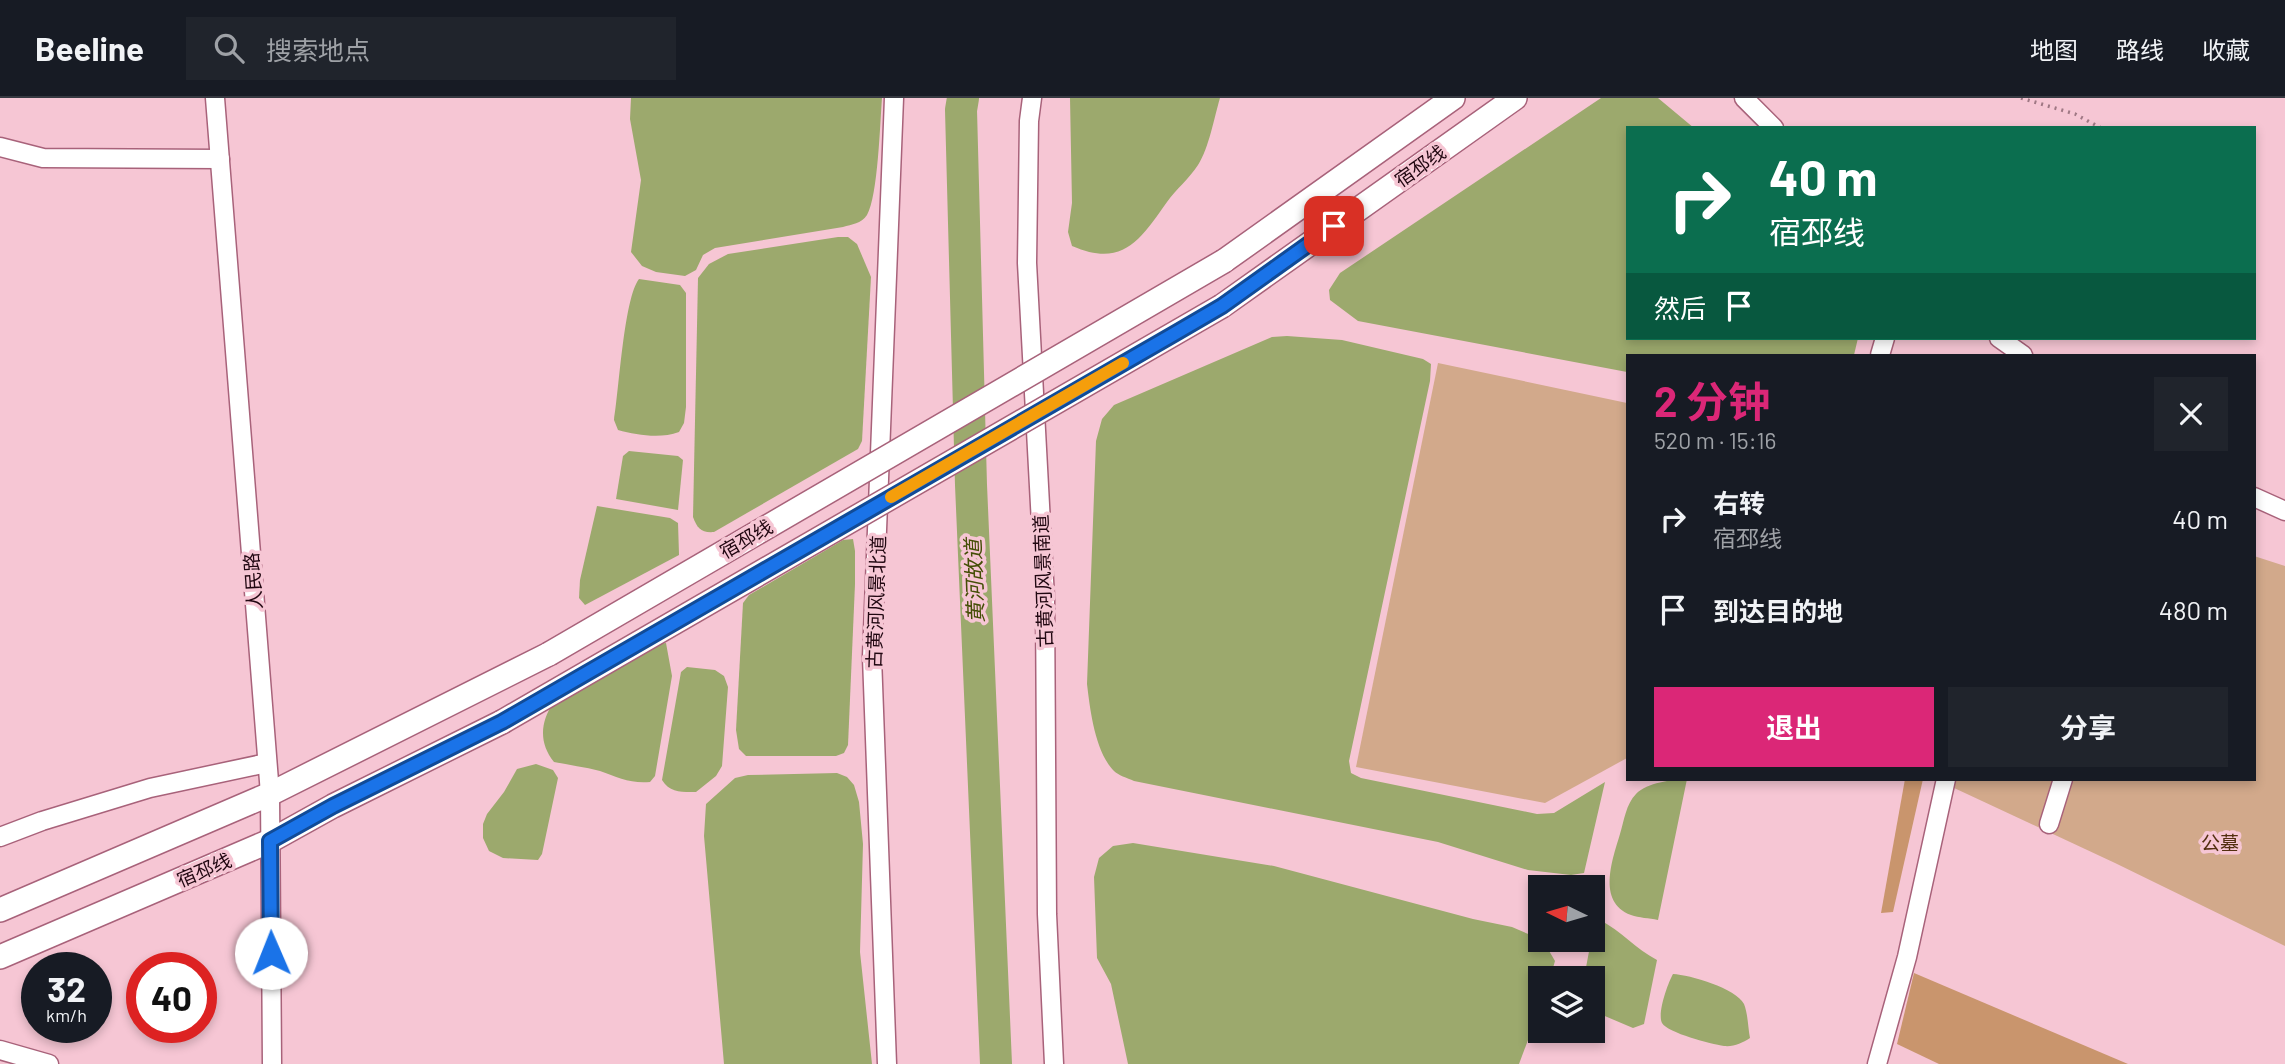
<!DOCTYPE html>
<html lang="zh">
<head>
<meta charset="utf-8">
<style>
	:root { --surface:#171b24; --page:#20242c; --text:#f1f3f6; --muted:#9ea1a6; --line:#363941; --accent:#db2777 }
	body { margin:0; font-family:Barlow,"Noto Sans SC",sans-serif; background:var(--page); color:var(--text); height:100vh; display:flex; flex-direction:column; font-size:26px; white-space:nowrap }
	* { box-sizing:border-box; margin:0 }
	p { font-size:23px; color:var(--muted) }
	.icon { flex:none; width:38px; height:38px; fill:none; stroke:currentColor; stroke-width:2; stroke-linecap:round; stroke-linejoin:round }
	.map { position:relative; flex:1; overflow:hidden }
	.side { position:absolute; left:1626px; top:256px; width:630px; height:427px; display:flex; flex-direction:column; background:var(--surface); border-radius:0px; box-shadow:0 4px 10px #0003 }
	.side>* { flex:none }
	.hud { position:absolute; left:1626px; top:28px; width:630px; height:214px; border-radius:0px; box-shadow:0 4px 10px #0003; background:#0b6e4f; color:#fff; overflow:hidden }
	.needle { width:46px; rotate:275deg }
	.controls { position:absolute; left:1528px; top:777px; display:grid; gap:14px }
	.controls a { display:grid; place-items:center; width:77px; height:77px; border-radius:0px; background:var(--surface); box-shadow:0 4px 10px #0003; font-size:35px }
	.speed { position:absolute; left:21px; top:854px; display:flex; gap:14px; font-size:35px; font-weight:700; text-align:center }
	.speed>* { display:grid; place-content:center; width:91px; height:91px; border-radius:50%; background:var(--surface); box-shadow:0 4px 10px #0003; line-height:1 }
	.speed small { font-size:18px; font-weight:400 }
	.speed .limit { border:10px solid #d22; background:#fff; color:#111 }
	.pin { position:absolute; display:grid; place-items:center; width:60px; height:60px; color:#fff; margin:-30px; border-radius:14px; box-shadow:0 4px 10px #0006 }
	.me { position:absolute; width:77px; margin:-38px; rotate:359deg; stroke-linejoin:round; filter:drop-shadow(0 0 5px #0008) }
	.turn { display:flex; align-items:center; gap:24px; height:147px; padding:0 28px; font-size:32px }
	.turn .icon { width:91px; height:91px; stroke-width:2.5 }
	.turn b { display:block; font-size:49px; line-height:60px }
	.then { display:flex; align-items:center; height:66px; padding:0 28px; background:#0003; gap:14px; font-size:26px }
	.round { display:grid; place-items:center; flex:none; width:74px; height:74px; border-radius:0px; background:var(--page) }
	.overview { display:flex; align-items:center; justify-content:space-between; height:119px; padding:0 28px }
	h1 { font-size:42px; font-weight:700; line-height:52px; color:var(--accent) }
	.action { display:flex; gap:14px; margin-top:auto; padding:14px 28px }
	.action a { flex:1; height:80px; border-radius:0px; background:var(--accent); color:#fff; font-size:28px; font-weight:700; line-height:80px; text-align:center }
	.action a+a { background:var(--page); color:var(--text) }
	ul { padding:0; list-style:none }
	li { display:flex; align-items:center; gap:21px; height:91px; padding:0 28px }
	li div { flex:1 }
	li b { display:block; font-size:26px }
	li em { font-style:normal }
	header { display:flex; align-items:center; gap:42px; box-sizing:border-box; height:98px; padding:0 35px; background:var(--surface); border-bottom:2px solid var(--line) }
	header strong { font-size:33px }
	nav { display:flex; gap:38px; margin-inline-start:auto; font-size:24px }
	.search { width:490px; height:63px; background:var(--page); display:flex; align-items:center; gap:18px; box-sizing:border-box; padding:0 24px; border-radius:0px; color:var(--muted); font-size:26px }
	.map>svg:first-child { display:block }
</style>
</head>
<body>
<header>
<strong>Beeline</strong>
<div class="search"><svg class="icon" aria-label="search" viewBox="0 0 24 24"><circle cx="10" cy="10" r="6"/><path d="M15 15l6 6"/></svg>搜索地点</div>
<nav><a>地图</a><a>路线</a><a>收藏</a></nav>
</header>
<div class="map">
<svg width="2285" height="966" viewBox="0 0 2285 966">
	<rect width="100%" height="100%" fill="#f6c6d4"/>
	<g fill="#d2a98b">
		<polygon points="1438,265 1627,305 1627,660 1545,705 1356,669"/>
		<polygon points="2254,458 2285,468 2285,848 2115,765 1952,689 1953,681 2254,681"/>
	</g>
	<g fill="#c9956d">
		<polygon points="1905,681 1923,681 1893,814 1881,815"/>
		<polygon points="1914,875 2128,966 1939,966 1897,946"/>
	</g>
	<g fill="#9ca96d">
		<path d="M631 0H882C880 25 878 98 867 117 861 126 852 126 843 129L715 150 703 157 696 172 685 178 656 174 642 168 631 154 641 82 630 21Z"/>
		<path d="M1070 0H1220C1214 20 1209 50 1198 67 1189 81 1176 91 1167 104 1140 142 1123 170 1072 148L1068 134 1072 105Z"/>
		<polygon points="1601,0 1658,0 1694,30 1628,30 1628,240 1858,240 1854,257 1628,257 1627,274 1358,223 1330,202 1329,192 1340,175"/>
		<path d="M838 139H848L857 146 871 179 862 343 858 351 714 434C701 435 697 430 693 419L698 180 709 166 728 156Z"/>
		<path d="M639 181 680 187 686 195V309L684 325 679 334C660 341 637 337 618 332L614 322C619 293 624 200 639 181Z"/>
		<path d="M1287 238 1342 242 1423 261 1431 266 1430 283 1349 663 1351 675 1361 680 1537 716 1554 715 1605 684 1584 775 1571 777 1528 772 1438 744 1134 683C1127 680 1118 677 1114 673 1095 654 1090 611 1087 586L1096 343 1102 321 1114 307 1272 239Z"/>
		<polygon points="629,353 678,358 683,362 678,412 616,401 623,358"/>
		<polygon points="597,408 670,420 678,425 679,457 585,507 579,500 580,482"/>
		<polygon points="853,441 855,453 855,486 848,647 844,655 836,658 746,658 739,651 736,632 743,505 749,497 843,442"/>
		<path d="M666 545 672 578 655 678 650 684C631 686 617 679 600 673 585 669 569 667 554 664 539 645 540 625 553 605L657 546Z"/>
		<path d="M687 569 715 572 724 578 728 589 722 668 716 678 696 694C682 694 670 695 662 682L681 574Z"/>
		<polygon points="536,666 553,672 558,680 542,756 538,762 503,760 489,753 483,740 483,726 487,716 504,694 517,671"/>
		<polygon points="837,675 847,679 854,687 859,704 863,746 860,854 872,966 724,966 704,738 706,706 735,680 748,677"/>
		<path d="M1687 681 1658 822C1649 820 1639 820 1631 817 1596 804 1613 760 1620 736 1624 723 1626 706 1636 696 1648 684 1671 682 1687 681Z"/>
		<polygon points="1133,745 1274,768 1473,821 1512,829 1533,838 1548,851 1555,863 1550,880 1540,880 1540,910 1519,966 1128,966 1111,886 1097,860 1094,779 1099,760 1113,748"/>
		<path d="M1600 822C1621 833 1636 851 1657 862L1644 926 1633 930 1593 913 1592 880H1584L1594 827Z"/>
		<path d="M1673 876C1690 877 1736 890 1744 906 1748 916 1748 930 1750 940 1742 945 1734 949 1724 948 1711 946 1668 935 1662 925 1657 915 1668 885 1673 876Z"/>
	</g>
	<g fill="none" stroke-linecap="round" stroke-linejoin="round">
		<polyline stroke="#9ca96d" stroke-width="32" points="963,0 961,12 971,387 996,966"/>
		<defs>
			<g id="minor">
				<polyline points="215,0 270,696 272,966"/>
				<polyline points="1032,0 1029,23 1027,165 1045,500 1047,816 1054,966"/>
				<polyline points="1744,0 1774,30"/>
				<polyline points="0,49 43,60 220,61"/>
				<polyline points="1999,240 2023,257"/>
				<polyline points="1880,257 1885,240"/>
				<polyline points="2254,399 2285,413"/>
				<polyline points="2049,726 2063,681"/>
				<polyline points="0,739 42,723 150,690 267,665"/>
				<polyline points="0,952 49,966"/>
				<polyline points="887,966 872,559 894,0"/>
				<polyline points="1877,966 1907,859 1946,681"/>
			</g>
			<g id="major">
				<polyline points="1224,163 1453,0"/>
				<polyline points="1222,208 1515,0"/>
				<polyline points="0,812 270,696 549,556"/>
				<polyline points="0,859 270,743 333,708 502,624"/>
			</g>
		</defs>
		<use href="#minor" stroke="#a8627a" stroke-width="21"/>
		<use href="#major" stroke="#a8627a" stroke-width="26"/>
		<polyline stroke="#9f7884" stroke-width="3.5" stroke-dasharray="2 5" stroke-linecap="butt" points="2021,0 2075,16 2101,30"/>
		<use href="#minor" stroke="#fff" stroke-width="18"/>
		<use href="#major" stroke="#fff" stroke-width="23"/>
		<defs>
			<g id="major-bridge">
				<polyline points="549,556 1224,163"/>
				<polyline points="502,624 1222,208"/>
			</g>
		</defs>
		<use href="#major-bridge" stroke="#a8627a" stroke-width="26" stroke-linecap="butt"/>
		<use href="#major-bridge" stroke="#fff" stroke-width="23"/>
	</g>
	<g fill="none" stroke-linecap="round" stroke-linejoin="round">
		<defs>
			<polyline id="route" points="271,855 270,743 333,708 502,624 1174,236 1222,208 1334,128"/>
		</defs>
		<use href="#route" stroke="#114b97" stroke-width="18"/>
		<use href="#route" stroke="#1a73e8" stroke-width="12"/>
		<polyline stroke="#f59e0b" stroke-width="12" points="891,399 1123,265"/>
	</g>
	<g text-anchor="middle" stroke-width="7" stroke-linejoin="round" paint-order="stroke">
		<g font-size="19" fill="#210711" stroke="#f6c6d4">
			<text transform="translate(1420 68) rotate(-35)" y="7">宿邳线</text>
			<text transform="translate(746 441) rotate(-30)" y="7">宿邳线</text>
			<text transform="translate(253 483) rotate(-94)" y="7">人民路</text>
			<text transform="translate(1043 483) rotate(-92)" y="7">古黄河风景南道</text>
			<text transform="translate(876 504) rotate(-88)" y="7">古黄河风景北道</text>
			<text transform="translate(204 772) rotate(-23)" y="7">宿邳线</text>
		</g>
		<g font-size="19" fill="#532f10" stroke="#f6c6d4">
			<text x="2220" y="752">公墓</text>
		</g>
		<g font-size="21" font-style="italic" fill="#444e06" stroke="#f6c6d4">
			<text transform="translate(975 483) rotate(-92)" y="7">黄河故道</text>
		</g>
	</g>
</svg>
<div class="controls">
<a><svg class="needle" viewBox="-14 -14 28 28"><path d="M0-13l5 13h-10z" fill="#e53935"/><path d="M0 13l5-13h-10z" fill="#9ea1a6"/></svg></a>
<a><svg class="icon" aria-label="layers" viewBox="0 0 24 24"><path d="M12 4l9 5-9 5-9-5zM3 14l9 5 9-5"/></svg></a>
</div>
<div class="speed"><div>32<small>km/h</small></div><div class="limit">40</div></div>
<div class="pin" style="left:1334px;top:128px;background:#d93025"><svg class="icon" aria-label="arrive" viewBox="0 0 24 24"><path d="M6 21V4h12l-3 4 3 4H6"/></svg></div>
<svg class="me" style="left:271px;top:855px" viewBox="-20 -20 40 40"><circle r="19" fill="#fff"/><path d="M0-13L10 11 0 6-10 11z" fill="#1a73e8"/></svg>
<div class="hud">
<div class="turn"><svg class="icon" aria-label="right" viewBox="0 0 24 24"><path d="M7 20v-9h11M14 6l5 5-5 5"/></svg><div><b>40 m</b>宿邳线</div></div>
<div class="then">然后<svg class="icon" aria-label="arrive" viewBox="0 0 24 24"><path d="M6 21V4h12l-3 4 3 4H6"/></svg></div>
</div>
<section class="side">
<div class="overview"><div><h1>2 分钟</h1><p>520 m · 15:16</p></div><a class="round"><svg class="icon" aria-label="close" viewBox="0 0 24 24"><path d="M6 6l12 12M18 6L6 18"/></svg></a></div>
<ul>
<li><svg class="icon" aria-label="right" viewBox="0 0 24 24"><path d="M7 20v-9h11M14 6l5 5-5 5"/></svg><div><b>右转</b><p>宿邳线</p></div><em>40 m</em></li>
<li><svg class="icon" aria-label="arrive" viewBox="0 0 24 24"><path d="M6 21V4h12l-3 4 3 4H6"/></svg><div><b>到达目的地</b></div><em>480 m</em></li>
</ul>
<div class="action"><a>退出</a><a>分享</a></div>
</section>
</div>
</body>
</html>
